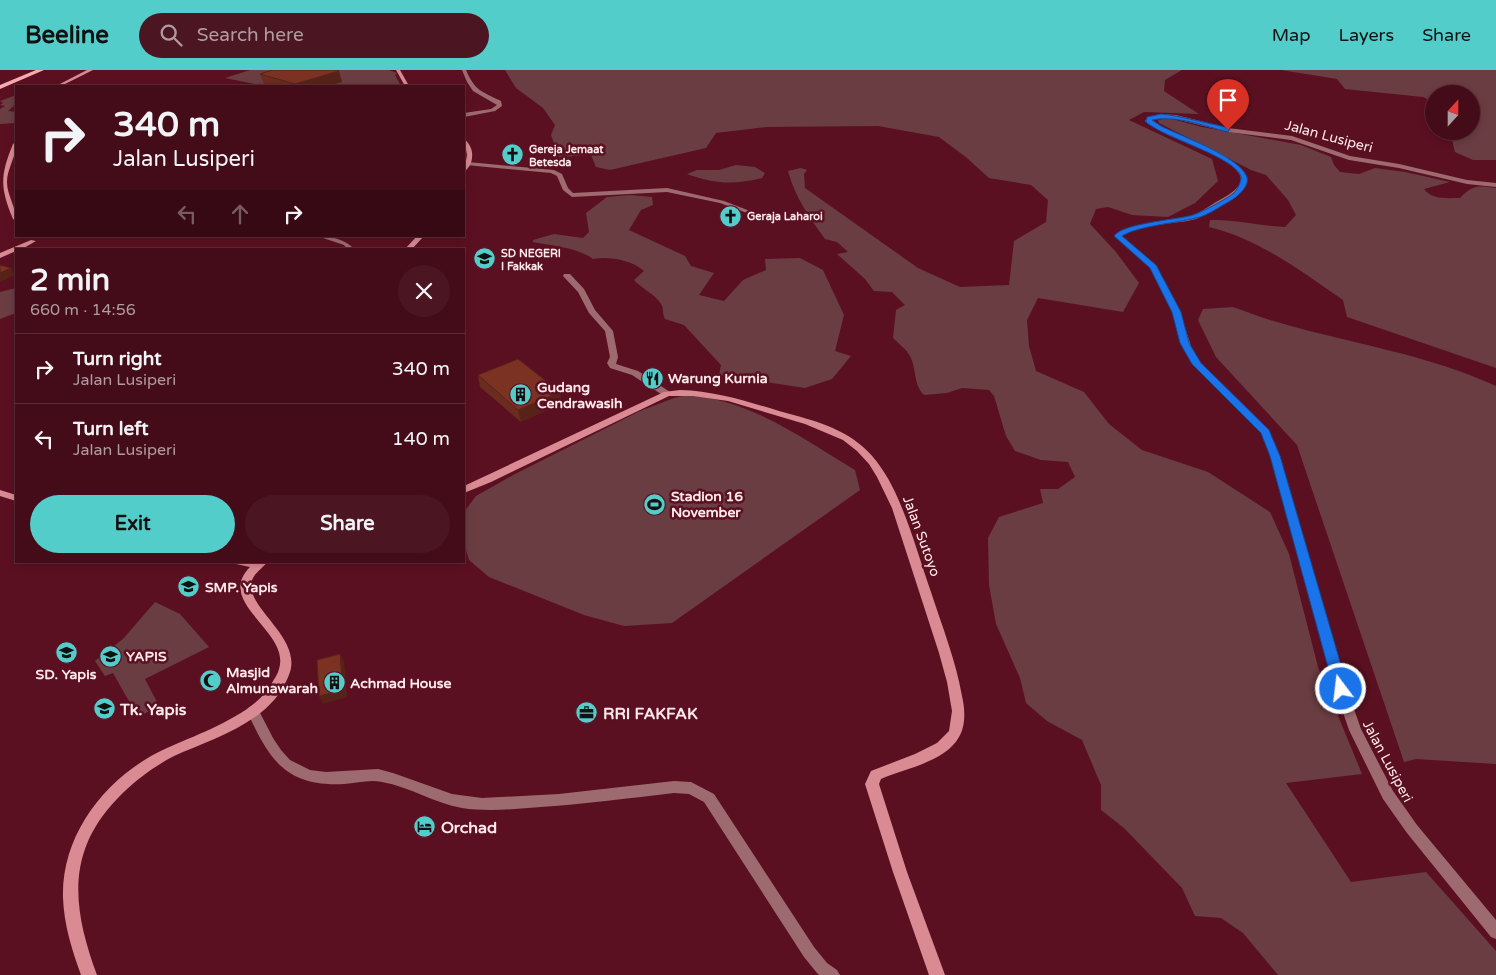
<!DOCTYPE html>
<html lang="en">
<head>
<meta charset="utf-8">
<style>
	:root { --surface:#440c19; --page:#4b1522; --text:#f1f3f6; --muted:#af9ba2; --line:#5c2c38; --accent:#53cdca }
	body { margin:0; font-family:"Varela Round",sans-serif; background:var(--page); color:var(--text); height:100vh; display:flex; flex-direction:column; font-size:19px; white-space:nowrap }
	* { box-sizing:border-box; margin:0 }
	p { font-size:16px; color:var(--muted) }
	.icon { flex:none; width:28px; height:28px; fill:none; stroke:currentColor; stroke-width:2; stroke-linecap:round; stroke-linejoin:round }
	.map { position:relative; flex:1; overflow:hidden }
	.drawer { position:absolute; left:15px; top:178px; width:450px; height:315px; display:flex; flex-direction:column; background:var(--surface); border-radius:0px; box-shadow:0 2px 8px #0003,0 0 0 1px var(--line) }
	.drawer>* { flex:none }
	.banner { position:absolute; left:15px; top:15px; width:450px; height:152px; border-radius:0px; box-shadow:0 2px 8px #0003,0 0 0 1px var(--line); background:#440c19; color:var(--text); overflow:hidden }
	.needle { width:32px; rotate:21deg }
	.tools { position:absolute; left:1425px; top:15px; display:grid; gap:10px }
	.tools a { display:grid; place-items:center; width:55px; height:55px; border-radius:50%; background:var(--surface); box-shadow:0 2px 8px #0003,0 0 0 1px var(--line); font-size:25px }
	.pin { position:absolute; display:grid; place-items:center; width:42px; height:42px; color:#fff; margin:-51px -21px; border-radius:50% 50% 50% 0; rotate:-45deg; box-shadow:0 0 5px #0007 }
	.pin .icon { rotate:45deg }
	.me { position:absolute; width:55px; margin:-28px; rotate:345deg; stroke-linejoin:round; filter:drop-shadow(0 0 4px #0008) }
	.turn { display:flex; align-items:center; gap:18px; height:105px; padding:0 15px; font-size:22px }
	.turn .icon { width:65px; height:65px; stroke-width:2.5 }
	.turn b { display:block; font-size:35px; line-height:42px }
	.lanes { display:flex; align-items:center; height:48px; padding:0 15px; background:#0003; justify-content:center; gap:25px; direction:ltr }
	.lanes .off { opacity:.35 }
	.round { display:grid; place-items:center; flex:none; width:52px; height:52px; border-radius:26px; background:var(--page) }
	.head { display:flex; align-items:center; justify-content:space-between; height:85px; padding:0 15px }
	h1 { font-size:30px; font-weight:800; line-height:38px }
	.primary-button { display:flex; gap:10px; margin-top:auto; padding:10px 15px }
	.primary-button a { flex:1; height:58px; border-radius:30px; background:var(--accent); color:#111; font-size:20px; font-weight:800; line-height:58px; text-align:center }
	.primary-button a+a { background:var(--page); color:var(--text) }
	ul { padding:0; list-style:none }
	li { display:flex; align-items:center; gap:15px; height:70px; padding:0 15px; border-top:1px solid var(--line) }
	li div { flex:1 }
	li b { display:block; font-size:19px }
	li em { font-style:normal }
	header { display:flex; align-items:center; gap:30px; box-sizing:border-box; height:70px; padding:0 25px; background:var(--accent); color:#111 }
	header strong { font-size:24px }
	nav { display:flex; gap:28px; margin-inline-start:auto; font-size:18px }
	.search { width:350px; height:45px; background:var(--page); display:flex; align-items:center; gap:12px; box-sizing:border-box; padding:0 18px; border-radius:28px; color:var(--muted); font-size:19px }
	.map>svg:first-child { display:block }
</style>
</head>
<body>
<header>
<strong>Beeline</strong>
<div class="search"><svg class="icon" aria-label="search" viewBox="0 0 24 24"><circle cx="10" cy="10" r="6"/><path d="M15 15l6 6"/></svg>Search here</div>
<nav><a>Map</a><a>Layers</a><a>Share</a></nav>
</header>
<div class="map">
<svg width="1496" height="905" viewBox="0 0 1496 905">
	<rect width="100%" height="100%" fill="#5b1021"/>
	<g fill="#6a3d42">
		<polygon points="250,0 389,0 397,3 395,5 401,16 264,16 225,8"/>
		<path d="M505 0H1182L1165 10 1164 21 1199 44 1144 42 1129 50 1212 89 1218 111 1195 133 1168 147 1132 145 1108 137 1096 139 1090 154 1116 182 1139 213 1123 242 1038 228 1027 250 1029 276 1036 301 1084 322 1109 354 1142 380 1208 402 1270 442 1289 484 1318 597 1362 704 1286 713 1351 812 1426 802 1496 881V905H1278L1243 863 1221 848 1195 846 1182 818 1124 758 1101 740V715L1082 670 1047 651 1026 633 1020 608 996 554 989 515 988 468 999 447 1043 433 1040 419H1058L1075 407 1068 392 1041 390 1015 381 1006 366 994 326 989 320 962 318 947 323 924 325C913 314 917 300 910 286 906 279 899 274 893 268L896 240 905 235 892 222 874 221 865 209 837 184 848 182 837 172 825 169C809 147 795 127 788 101L801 98 807 100 804 104 805 118 918 198 960 217 1009 215 1014 171 1046 152 1048 130 1031 115 989 108 967 88 939 67 878 56 766 57 716 63 706 78 610 100 596 97 591 85 559 87 551 65 555 55 543 38 516 18Z"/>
		<polygon points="1281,0 1496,0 1496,90 1473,90 1455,82 1450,61 1471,61 1471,24 1434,24 1434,32 1423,27 1345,19 1337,9"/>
		<polygon points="16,25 16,34 8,41 16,42 16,53 0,54 0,39 5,36 0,35 3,33 0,31"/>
		<path d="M1168 48 1202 57 1301 75 1331 87 1334 95 1340 102 1359 104 1375 98 1405 102 1450 112 1424 119C1432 130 1447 128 1460 128 1474 114 1478 116 1496 118V298L1347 247 1343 230C1301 201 1259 169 1209 157L1210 150C1235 149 1259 156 1285 157L1296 145 1288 130 1266 105 1251 100 1159 53 1158 50Z"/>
		<path d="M736 95 755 97 765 103 762 108C734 115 715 114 687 104L697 100H719Z"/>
		<path d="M630 125 652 127 653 135 641 140 629 160 685 186 691 196 714 203 699 225 724 231 743 210 766 200 765 189 800 188 823 200 844 245 835 281 851 286 832 309 805 318 719 305 721 295 684 255 665 249C662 244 664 238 661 234 656 225 641 218 634 210L644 201C632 190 608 186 593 189 577 177 552 176 533 172V170L554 164 583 168 589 162 586 143 607 127Z"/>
		<polygon points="16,218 16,243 0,249 0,222"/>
		<path d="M1233 237C1250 243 1267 250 1284 254 1354 274 1429 285 1496 316V694L1416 689 1404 692 1297 375 1216 287 1198 250 1203 239Z"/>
		<path d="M687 325C751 330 802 368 855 400L860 420 672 553 624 556 584 545 489 507 469 490 464 474V442L476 426 515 404 640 341 674 328Z"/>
		<polygon points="155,532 180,544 209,577 145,609 159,636 138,647 113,603 105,606 95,591 123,569"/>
	</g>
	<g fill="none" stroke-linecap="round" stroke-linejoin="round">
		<g fill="#9d6b6f" fill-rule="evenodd">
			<path d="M462 0H466C475 21 481 21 501 31L502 36 495 41 464 47V43L491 39 497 35 473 21 467 12Z"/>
			<path d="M1161 44 1176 45 1228 58 1292 66 1350 86 1399 94 1467 110 1496 113V117L1467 114 1399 98 1349 90 1291 70 1228 62 1176 49 1161 48 1151 51C1179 68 1217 75 1241 99 1258 116 1233 128 1219 136 1211 140 1204 146 1196 149 1174 155 1140 153 1122 166L1157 197 1180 242 1193 282 1200 292 1268 360 1280 386 1347 619 1361 659 1393 721 1417 755 1496 850V869L1491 867 1407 763 1383 729 1349 660 1335 619 1270 386 1261 363 1194 296 1185 282 1172 242 1150 198 1115 166 1120 161 1128 158C1149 153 1172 152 1193 145 1201 142 1208 137 1216 132 1251 114 1248 103 1214 85 1192 73 1165 67 1145 51L1147 48Z"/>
			<polygon points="468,92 554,100 562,104 568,118 573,123 667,118 724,131 750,141 747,143 720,133 667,122 572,127 563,120 557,106 551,103 466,95 465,94"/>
			<polygon points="564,204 570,204 584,219 595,240 613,261 618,287 616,294 638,301 670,322 670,326 664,326 632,305 610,298 607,293 610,287 605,261 589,243 578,222 563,206"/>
			<path d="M253 636 257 637 273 668 281 680 290 690 310 700 326 702 378 699 393 703 452 724 482 728 559 724 674 711 691 712 714 724 814 877 827 893 837 900 840 905H819L817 903 804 887 704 732 689 724 674 723C630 728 586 734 541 737 515 739 488 742 462 738 434 733 410 717 382 712 370 709 357 713 344 714 286 717 269 690 247 641L249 637Z"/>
		</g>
		<path fill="#9d6b6f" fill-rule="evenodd" d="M317 166C330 166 345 169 354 179H347L344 175Z"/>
		<g fill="#d98a92" fill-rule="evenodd">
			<polygon points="87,0 93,0 61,16 56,16"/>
			<polygon points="396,0 400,0 409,16 405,16"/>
			<path d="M464 69C475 77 475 94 464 102L467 85Z"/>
			<path d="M16 72C17 86 7 98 7 112 7 126 17 138 16 151L13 149C0 117 0 106 13 74Z"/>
			<polygon points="417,166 424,166 412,179 405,179"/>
			<polygon points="31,170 36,171 22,179 16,179 16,181 0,188 0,183"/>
			<path d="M680 320C715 321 746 331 779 341 808 349 839 356 862 376 876 388 887 405 895 422 910 454 919 488 931 522 942 556 956 591 962 626 965 639 966 655 959 667 945 692 906 698 881 709L879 714 907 802 945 905H929L893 802 865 714 871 701 915 684 937 673 949 661 952 641 947 612 939 583 892 438 877 407 869 394 857 381 843 370 805 354 728 331 693 326H669L491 412 464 423V416L664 322Z"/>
			<polygon points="0,420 16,425 16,431 0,426"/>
			<path d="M235 491H268C264 497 256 502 253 508 240 533 297 563 291 598 290 605 284 616 280 622 259 655 208 671 174 686 153 697 133 712 117 729 65 783 73 840 97 905H81C72 880 64 855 63 828 61 762 109 704 167 678 198 664 256 644 272 613 274 609 278 604 279 599 291 561 214 533 250 497L236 494Z"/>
		</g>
		<polygon fill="#fba9b1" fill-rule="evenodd" points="36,0 44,0 0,19 0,15"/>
	</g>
	<g fill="#6b2b1e">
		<polygon points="260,4 342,12 328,16 270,16 264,14"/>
		<polygon points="478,305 562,333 521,352 480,317"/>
	</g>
	<g fill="#572318">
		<polygon points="339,1 342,12 328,16 295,16 295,14"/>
		<polygon points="11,198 15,205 0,212 0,203"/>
		<polygon points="560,322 562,333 521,352 518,340"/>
		<polygon points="340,584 344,592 347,627 323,634 319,626"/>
	</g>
	<g fill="#7c3223" stroke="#572318">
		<polygon points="272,0 336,0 339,1 295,14 260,4"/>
		<polygon points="0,195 11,198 0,203"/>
		<polygon points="518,289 560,322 518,340 478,305"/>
		<polygon points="340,584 343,620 319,626 317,590"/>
	</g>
	<path fill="#1a73e8" stroke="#114b97" d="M1161 44 1176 46 1230 58 1228 62C1204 56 1176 45 1152 50L1161 56C1181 66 1237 86 1246 105 1252 115 1237 127 1230 131 1219 137 1207 146 1196 148 1176 153 1138 156 1122 166L1156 195 1181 242 1189 273 1201 293 1269 360 1280 386 1348 619 1346 623 1341 624 1336 623 1334 619 1270 386 1261 363 1192 294 1180 273 1172 242 1150 198 1114 166C1123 153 1176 150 1193 145 1202 142 1227 129 1234 123 1237 120 1242 111 1241 106 1233 86 1164 68 1146 52L1147 47Z"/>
	<defs>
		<symbol id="church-disc" viewBox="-11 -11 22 22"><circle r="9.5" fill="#53cdca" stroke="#5b1021"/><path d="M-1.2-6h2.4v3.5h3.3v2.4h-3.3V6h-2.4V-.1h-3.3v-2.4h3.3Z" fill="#111"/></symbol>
		<symbol id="school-disc" viewBox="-11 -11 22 22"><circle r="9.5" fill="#53cdca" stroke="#5b1021"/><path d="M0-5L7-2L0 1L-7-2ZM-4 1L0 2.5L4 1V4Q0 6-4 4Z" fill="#111"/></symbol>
		<symbol id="restaurant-disc" viewBox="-11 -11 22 22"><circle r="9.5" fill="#53cdca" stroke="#5b1021"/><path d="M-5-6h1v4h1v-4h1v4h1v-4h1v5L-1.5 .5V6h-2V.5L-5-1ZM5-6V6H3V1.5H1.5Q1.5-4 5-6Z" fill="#111"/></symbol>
		<symbol id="building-disc" viewBox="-11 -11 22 22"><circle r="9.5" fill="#53cdca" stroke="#5b1021"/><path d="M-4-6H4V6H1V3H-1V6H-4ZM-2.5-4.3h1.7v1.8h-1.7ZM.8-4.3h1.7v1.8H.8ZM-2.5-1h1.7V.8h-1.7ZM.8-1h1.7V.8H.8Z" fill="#111"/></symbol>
		<symbol id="stadium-disc" viewBox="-11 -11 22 22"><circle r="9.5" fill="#53cdca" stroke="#5b1021"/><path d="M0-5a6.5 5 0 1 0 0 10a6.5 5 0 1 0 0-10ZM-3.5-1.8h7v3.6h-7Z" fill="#111"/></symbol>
		<symbol id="mosque-disc" viewBox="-11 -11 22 22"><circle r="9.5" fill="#53cdca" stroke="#5b1021"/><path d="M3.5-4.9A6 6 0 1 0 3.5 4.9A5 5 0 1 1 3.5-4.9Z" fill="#111"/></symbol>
		<symbol id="office-disc" viewBox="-11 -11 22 22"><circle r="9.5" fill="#53cdca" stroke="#5b1021"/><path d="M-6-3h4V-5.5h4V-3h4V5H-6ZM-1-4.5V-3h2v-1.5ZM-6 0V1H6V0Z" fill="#111"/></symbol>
		<symbol id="hotel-disc" viewBox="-11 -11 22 22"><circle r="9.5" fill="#53cdca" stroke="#5b1021"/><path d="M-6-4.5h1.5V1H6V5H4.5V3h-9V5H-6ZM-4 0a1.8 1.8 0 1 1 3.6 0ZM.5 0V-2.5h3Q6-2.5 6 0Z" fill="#111"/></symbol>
	</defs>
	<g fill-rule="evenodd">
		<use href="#church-disc" x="500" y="72" width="25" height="25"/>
		<use href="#church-disc" x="718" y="134" width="25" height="25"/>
		<use href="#school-disc" x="472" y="176" width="25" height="25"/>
		<use href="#restaurant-disc" x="640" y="296" width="25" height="25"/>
		<use href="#building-disc" x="508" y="312" width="25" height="25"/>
		<use href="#stadium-disc" x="642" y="422" width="25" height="25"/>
		<use href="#school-disc" x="176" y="504" width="25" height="25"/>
		<use href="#school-disc" x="54" y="570" width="25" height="25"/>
		<use href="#school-disc" x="98" y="574" width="25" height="25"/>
		<use href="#mosque-disc" x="198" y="598" width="25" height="25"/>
		<use href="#building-disc" x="322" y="600" width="25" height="25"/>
		<use href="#school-disc" x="92" y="626" width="25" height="25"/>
		<use href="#office-disc" x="574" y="630" width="25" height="25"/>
		<use href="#hotel-disc" x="412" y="744" width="25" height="25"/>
	</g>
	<g text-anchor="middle" stroke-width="5" stroke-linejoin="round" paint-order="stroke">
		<g font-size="11" font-weight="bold" fill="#feeaeb" stroke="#5b1021" text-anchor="start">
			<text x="529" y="83">Gereja Jemaat<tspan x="529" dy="13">Betesda</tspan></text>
			<text x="747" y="150">Geraja Laharoi</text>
			<text x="501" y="187">SD NEGERI<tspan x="501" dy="13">I Fakkak</tspan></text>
		</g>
		<g font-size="14" fill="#feeaeb" stroke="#5b1021">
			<text transform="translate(1329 66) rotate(15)" y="5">Jalan Lusiperi</text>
			<text transform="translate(922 466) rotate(70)" y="5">Jalan Sutoyo</text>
			<text transform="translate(1388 691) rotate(62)" y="5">Jalan Lusiperi</text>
		</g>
		<g font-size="14" font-weight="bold" fill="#feeaeb" stroke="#5b1021" text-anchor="start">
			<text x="668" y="313">Warung Kurnia</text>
			<text x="537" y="322">Gudang<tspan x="537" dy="16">Cendrawasih</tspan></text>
			<text x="671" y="431">Stadion 16<tspan x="671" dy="16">November</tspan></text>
			<text x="205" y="522">SMP. Yapis</text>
			<text x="126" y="591">YAPIS</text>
			<text x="226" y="607">Masjid<tspan x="226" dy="16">Almunawarah</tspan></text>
			<text x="66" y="609" text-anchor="middle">SD. Yapis</text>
			<text x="350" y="618">Achmad House</text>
		</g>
		<g font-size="16" font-weight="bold" fill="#feeaeb" stroke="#5b1021" text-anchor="start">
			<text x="120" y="645">Tk. Yapis</text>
			<text x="603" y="649">RRI FAKFAK</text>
			<text x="441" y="763">Orchad</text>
		</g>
	</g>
</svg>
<div class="tools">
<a><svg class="needle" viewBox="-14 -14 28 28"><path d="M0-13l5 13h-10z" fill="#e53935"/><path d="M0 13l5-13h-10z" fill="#af9ba2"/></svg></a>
</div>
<div class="pin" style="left:1228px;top:60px;background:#d93025"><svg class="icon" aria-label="arrive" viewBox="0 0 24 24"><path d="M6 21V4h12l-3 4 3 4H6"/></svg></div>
<svg class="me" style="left:1341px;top:619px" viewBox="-20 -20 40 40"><circle r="17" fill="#1a73e8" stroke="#fff" stroke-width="3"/><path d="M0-11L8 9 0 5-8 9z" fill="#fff"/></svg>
<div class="banner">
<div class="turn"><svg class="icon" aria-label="right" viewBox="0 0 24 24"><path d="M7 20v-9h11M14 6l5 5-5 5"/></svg><div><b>340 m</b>Jalan Lusiperi</div></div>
<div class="lanes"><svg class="icon off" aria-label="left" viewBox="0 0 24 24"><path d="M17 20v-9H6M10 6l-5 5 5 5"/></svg><svg class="icon off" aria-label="ahead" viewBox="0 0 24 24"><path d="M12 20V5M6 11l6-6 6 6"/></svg><svg class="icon" aria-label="right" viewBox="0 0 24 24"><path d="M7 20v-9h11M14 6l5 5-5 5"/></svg></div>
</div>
<section class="drawer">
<div class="head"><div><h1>2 min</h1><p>660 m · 14:56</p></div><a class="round"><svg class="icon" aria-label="close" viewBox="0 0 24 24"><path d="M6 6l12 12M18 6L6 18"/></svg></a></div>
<ul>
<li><svg class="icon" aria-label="right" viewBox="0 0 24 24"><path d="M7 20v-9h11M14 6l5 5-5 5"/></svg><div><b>Turn right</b><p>Jalan Lusiperi</p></div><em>340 m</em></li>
<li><svg class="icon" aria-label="left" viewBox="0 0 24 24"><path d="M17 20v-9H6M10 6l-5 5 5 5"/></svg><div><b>Turn left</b><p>Jalan Lusiperi</p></div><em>140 m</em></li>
</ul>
<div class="primary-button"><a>Exit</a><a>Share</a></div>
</section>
</div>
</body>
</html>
